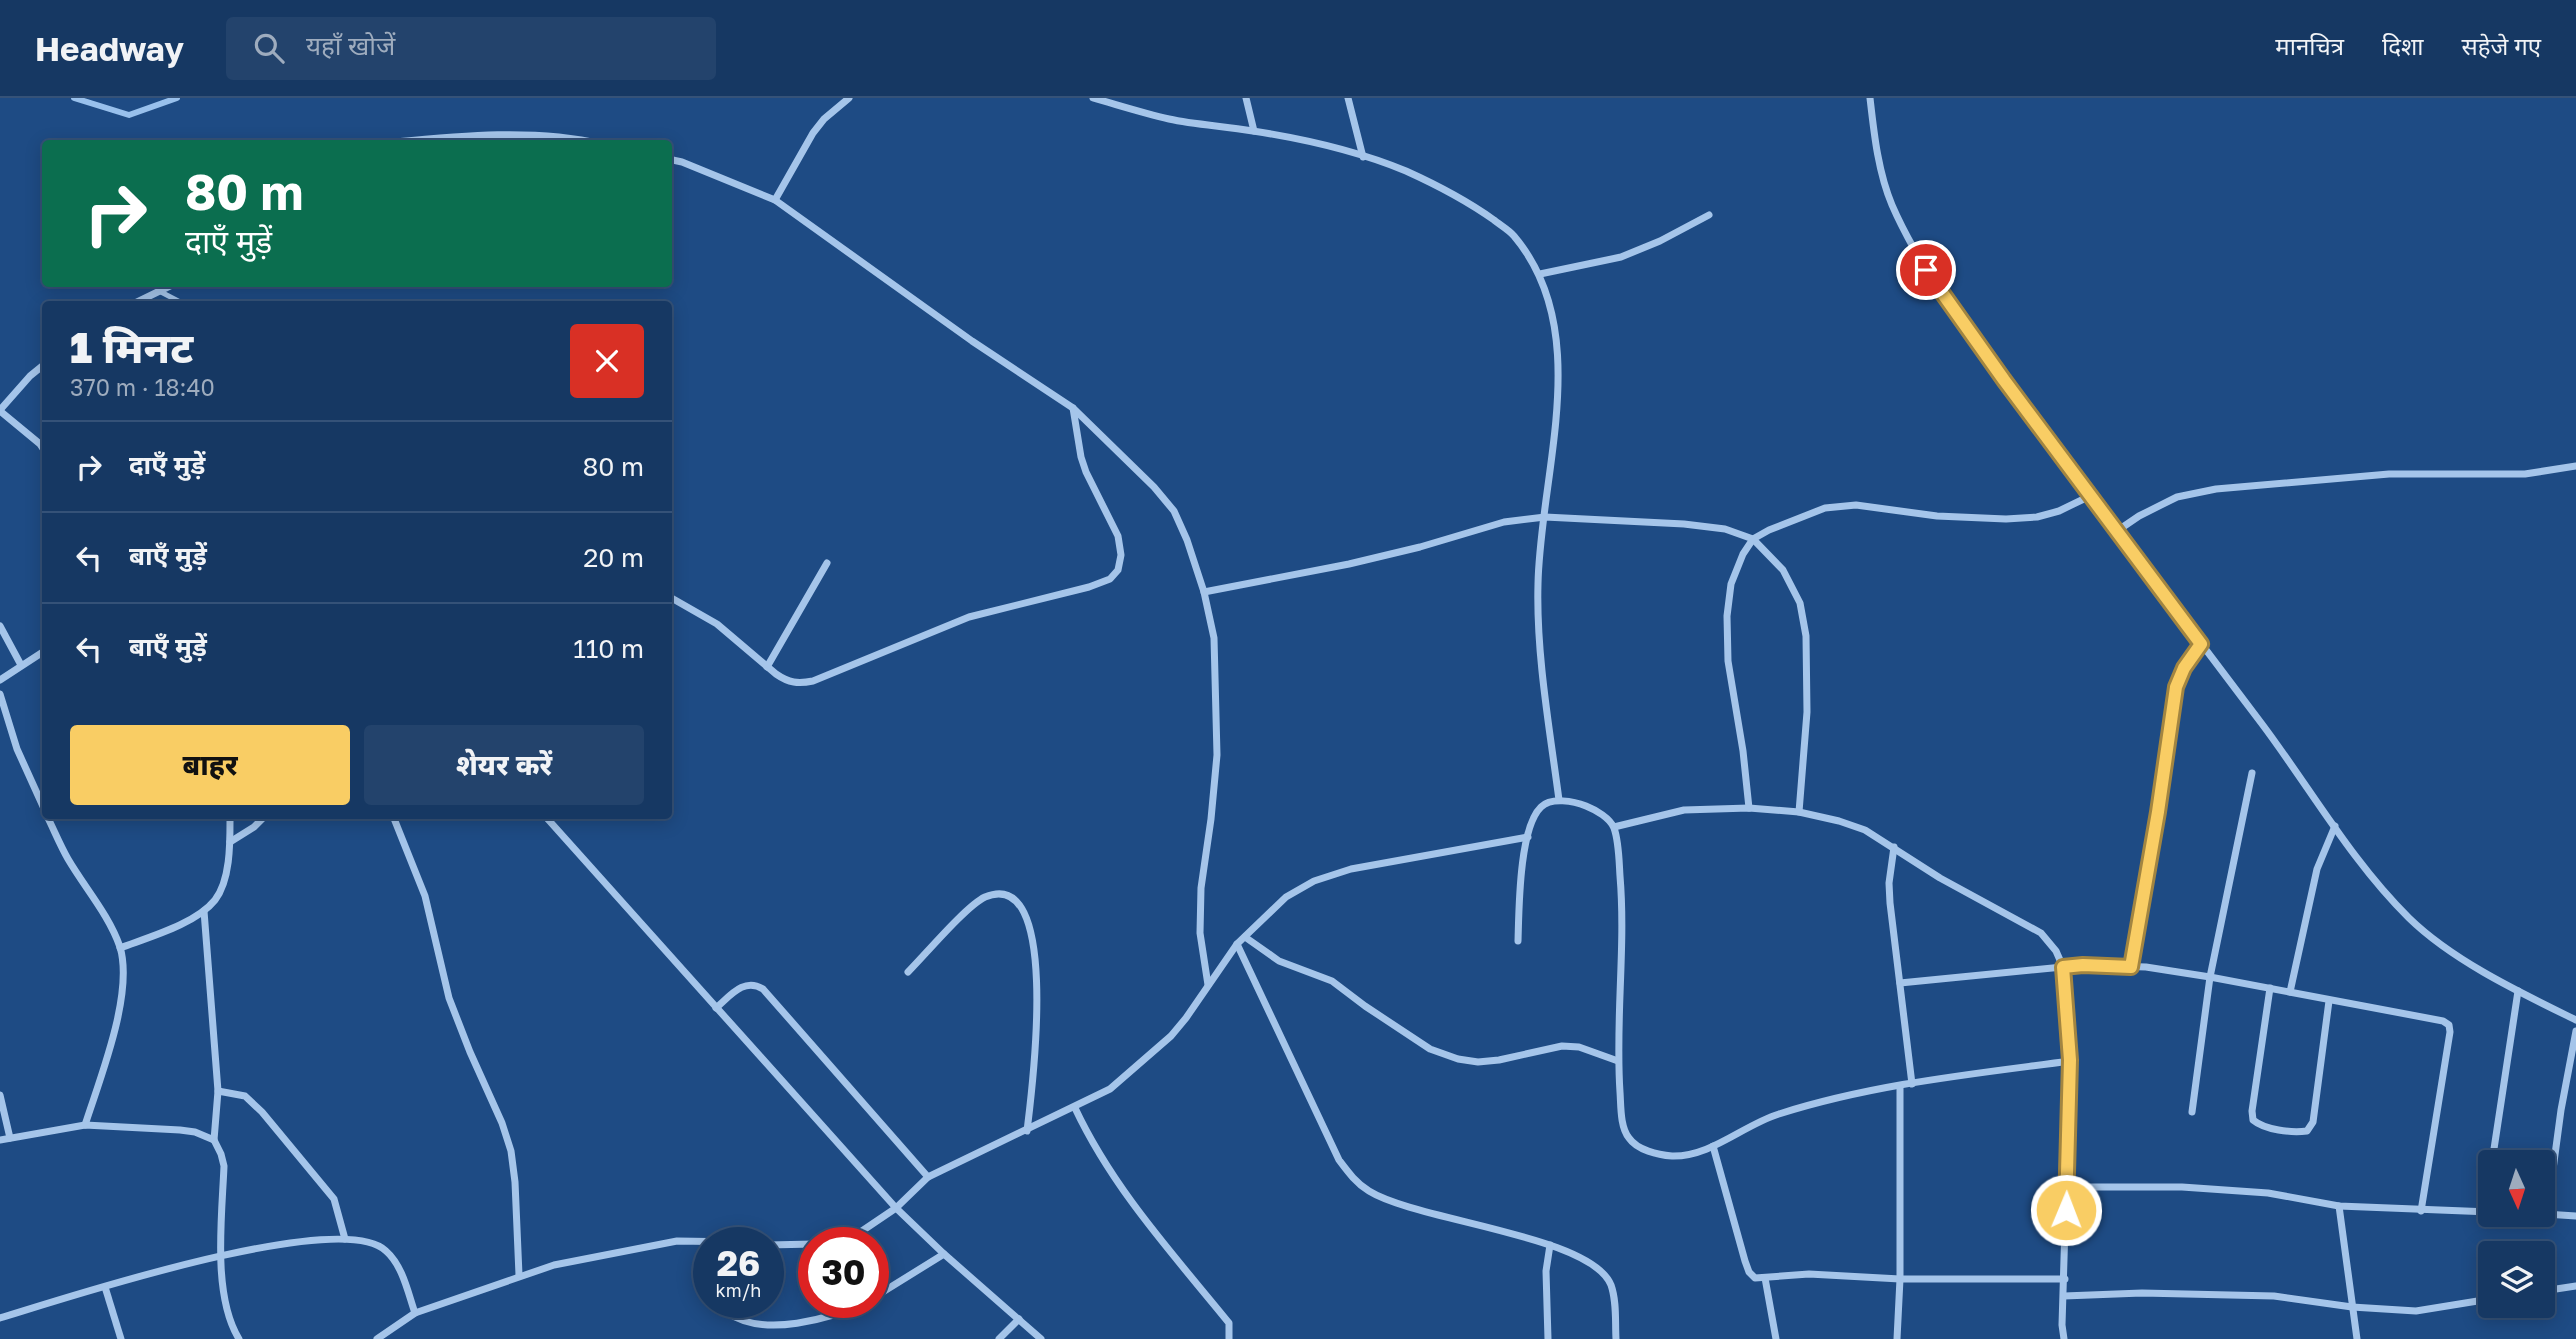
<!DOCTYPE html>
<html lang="hi">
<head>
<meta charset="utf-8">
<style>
	:root { --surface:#163863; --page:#23436c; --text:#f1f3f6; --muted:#9eacbe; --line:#355278; --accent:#f9cd64 }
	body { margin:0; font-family:"Golos Text","Noto Sans Devanagari",sans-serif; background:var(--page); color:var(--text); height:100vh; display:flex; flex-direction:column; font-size:26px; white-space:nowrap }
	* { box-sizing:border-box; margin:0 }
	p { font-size:23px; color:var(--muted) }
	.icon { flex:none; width:38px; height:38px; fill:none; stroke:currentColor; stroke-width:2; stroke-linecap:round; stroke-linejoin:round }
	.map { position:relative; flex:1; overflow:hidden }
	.panel { position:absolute; left:42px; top:203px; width:630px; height:518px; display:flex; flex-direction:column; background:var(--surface); border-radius:7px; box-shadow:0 4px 18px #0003,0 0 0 2px var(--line) }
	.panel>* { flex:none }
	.banner { position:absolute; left:42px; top:42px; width:630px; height:147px; border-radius:7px; box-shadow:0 4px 18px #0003,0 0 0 2px var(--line); background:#0b6e4f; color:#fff; overflow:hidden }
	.needle { width:46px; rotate:177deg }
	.tools { position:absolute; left:2478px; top:1052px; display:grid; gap:14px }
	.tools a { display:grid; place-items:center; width:77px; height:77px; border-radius:7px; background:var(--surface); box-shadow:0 4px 18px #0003,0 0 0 2px var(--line); font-size:35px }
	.speed { position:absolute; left:693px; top:1129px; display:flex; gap:14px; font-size:35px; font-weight:700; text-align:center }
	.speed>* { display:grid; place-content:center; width:91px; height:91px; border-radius:50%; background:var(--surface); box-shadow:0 4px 18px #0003,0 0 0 2px var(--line); line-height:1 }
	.speed small { font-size:18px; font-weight:400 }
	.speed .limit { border:10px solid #d22; background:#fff; color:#111 }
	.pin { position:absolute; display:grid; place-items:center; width:60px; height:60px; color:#fff; margin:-30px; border:4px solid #fff; border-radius:50%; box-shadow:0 2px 7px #0007 }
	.me { position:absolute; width:77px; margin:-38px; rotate:1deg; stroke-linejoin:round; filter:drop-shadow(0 0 5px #0008) }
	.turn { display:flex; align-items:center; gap:24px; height:147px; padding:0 28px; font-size:32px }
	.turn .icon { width:91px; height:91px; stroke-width:2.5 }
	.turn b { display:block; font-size:49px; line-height:60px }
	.round { display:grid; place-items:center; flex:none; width:74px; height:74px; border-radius:7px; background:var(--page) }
	.summary { display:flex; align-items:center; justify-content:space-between; height:119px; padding:0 28px }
	h1 { font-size:42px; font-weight:800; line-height:52px }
	.action { display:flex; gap:14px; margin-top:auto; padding:14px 28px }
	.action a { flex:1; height:80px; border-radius:7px; background:var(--accent); color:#111; font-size:28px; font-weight:800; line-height:80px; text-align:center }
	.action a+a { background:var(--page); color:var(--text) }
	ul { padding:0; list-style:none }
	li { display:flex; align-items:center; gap:21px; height:91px; padding:0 28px; border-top:2px solid var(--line) }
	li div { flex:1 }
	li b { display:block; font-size:26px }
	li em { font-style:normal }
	header { display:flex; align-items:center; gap:42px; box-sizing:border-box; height:98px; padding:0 35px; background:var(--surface); border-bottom:2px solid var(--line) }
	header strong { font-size:33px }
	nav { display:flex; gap:38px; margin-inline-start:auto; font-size:24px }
	.search { width:490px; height:63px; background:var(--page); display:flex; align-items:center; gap:18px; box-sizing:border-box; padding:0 24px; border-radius:7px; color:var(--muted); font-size:26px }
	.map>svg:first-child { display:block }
</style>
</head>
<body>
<header>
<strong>Headway</strong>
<div class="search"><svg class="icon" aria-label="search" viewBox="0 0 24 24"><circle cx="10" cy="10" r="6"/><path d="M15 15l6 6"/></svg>यहाँ खोजें</div>
<nav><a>मानचित्र</a><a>दिशा</a><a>सहेजे गए</a></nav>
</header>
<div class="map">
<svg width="2576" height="1241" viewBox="0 0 2576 1241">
	<rect width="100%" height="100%" fill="#1e4b84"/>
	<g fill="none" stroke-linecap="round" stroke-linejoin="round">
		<polyline stroke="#98c0ec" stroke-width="6" points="74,0 129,17 177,0"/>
		<polyline stroke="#a5c5ea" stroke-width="5" points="159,193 184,206"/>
		<g stroke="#a5c5ea" stroke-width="7">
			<path d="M1093 0C1118 7 1143 15 1169 21 1196 27 1225 28 1253 33 1305 41 1358 53 1406 73 1437 87 1466 102 1494 122 1500 127 1509 132 1514 138 1595 234 1540 375 1538 486 1536 556 1550 633 1559 702"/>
			<polyline points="1246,0 1254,33"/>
			<polyline points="1348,0 1363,59"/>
			<path d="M1870 0C1874 35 1878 74 1892 107 1905 137 1922 165 1939 193 2045 338 2153 482 2262 626 2310 690 2352 764 2409 820 2453 863 2521 895 2576 922"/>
			<path d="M374 46C448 39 529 29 602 46"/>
			<polyline points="668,61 682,64 775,102 972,243 1073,310 1154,389 1174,413 1187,442 1204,494 1214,540 1217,657 1211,721 1201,790 1200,835 1208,887"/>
			<polyline points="775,102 813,35 824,21 849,0"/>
			<polyline points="1540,176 1621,159 1660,143 1709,117"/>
			<polyline points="133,206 174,186"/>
			<polyline points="0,312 30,278 46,265"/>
			<polyline points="0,313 40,346 46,355"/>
			<polyline points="2117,433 2139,418 2177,399 2216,391 2389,376 2525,376 2576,368"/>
			<polyline points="1204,494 1349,466 1420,449 1504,424 1545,419 1684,426 1725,431 1753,441 1783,472 1800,505 1806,538 1807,614 1799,714"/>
			<path d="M668 498 717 526 776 576C789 585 798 586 813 583L969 519 1089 489 1110 481 1118 472 1121 457 1118 438 1086 374 1081 359 1073 310"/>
			<polyline points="0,528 21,567"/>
			<polyline points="767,569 827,465"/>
			<polyline points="0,582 46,552"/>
			<polyline points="0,596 17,651 46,715"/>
			<polyline points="1749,710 1743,653 1728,563 1727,518 1731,486 1743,456 1753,441 1769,432 1825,410 1856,407 1937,418 2006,421 2037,419 2059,413 2090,398"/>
			<path d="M47 718C54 732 60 747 68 761 85 790 109 817 120 849 134 896 100 980 85 1027"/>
			<polyline points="393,718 425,798 449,900 470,954 502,1025 511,1053 515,1084 519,1177"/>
			<polyline points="545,718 896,1110 944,1156 1041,1241"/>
			<polyline points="1614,729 1684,712 1749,710 1799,714 1839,723 1865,732 1940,780 2041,835 2056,853 2063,869 2070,963 2062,1227 2064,1241"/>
			<polyline points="230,744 254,729 265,718"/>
			<polyline points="1894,749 1889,785 1890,805 1912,986"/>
			<path d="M204 813 218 993 214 1042 221 1056 224 1068C222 1118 212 1197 239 1241"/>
			<polyline points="1245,839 1279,863 1332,883 1365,908 1430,951 1458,961 1478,964 1499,962 1562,948 1579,949 1618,963"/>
			<path d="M1518 843C1519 812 1519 730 1541 709 1551 699 1574 703 1586 708 1596 712 1610 720 1614 730 1619 744 1619 763 1620 778 1626 850 1615 922 1620 994 1621 1008 1620 1029 1629 1040 1637 1052 1658 1057 1672 1058 1711 1059 1743 1027 1779 1016 1873 986 1973 976 2070 963"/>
			<path d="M1237 846 1339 1062C1348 1074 1356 1085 1369 1093 1417 1123 1591 1137 1611 1187 1617 1204 1615 1224 1616 1241"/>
			<path d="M120 850C149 839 196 826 215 802 231 781 230 743 230 718"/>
			<polyline points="2131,868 2158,714 2176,589 2184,570 2201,546"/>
			<path d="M908 874C925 857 966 808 985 799 1063 766 1031 999 1027 1033"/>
			<polyline points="1900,885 2083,867 2146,869 2210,879 2443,923 2449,927 2450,934 2421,1113"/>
			<path d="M2270 890 2252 1013 2253 1022C2265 1032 2291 1035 2307 1033L2313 1024 2329 903"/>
			<polyline points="2290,894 2317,771 2335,728"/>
			<path d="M716 910C730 898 744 879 763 891L928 1079"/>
			<polyline points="218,993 245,998 262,1014 334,1101 345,1141"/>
			<polyline points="0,997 10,1040"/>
			<path d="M1075 1010C1113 1091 1173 1156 1229 1225V1241"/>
			<polyline points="2192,1014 2210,879 2252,675"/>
			<polyline points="0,1042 85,1027 180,1032 195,1034 214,1042"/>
			<polyline points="1713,1048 1745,1163 1749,1174 1755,1180 1809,1176 1900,1181 2065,1181"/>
			<polyline points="2492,1064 2518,893"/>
			<polyline points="2067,1089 2182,1089 2268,1095 2339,1108 2490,1114"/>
			<polyline points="2339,1108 2357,1241"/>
			<polyline points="2485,1114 2490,1078"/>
			<polyline points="2545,1116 2576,1118"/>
			<polyline points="2547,1116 2561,1012 2576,933"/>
			<polyline points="820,1144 859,1135 896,1110 928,1079 1110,991 1171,938 1186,920 1237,846 1286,799 1314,783 1351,771 1528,739"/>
			<polyline points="768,1147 814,1146"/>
			<polyline points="1765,1180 1776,1241"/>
			<polyline points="105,1189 121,1241"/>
			<polyline points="2543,1193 2576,1188"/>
			<polyline points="2064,1198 2142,1195 2274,1198 2352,1209 2416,1213 2490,1201"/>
			<polyline points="873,1200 944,1156"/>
			<path d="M726 1204 728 1215C764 1240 830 1221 866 1204"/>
			<path d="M0 1220C63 1201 340 1109 386 1153 403 1168 408 1195 415 1215"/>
			<polyline points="377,1241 415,1215 554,1167 677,1143 742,1144"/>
			<polyline points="999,1241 1019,1221"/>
			<polyline points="1548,1241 1546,1173 1550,1147"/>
			<polyline points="1897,1241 1900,1181 1900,989"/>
		</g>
	</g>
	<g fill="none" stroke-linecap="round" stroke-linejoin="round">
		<defs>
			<polyline id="route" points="1926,172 2004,282 2201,546 2184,570 2176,589 2158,714 2131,869 2083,867 2063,869 2070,962 2066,1112"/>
		</defs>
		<use href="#route" stroke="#a28541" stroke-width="18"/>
		<use href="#route" stroke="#f9cd64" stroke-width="12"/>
	</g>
</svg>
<div class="tools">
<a><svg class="needle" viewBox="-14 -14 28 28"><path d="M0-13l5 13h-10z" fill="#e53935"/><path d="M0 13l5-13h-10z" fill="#9eacbe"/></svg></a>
<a><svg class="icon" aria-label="layers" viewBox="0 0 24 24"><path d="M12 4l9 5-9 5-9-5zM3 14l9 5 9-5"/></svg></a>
</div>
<div class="speed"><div>26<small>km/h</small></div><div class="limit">30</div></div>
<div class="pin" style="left:1926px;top:172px;background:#d93025"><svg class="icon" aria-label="arrive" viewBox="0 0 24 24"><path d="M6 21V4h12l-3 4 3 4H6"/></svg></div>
<svg class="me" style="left:2066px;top:1112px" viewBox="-20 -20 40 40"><circle r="17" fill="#f9cd64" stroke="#fff" stroke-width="3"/><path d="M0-11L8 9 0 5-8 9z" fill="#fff"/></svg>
<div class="banner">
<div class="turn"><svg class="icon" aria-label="right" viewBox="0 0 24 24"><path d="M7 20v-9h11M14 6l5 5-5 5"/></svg><div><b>80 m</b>दाएँ मुड़ें</div></div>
</div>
<section class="panel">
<div class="summary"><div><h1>1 मिनट</h1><p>370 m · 18:40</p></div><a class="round" style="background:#d93025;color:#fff"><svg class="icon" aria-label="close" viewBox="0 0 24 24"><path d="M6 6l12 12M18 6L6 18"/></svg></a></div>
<ul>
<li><svg class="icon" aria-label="right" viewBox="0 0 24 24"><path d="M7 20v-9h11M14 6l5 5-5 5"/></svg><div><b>दाएँ मुड़ें</b></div><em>80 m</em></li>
<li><svg class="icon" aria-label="left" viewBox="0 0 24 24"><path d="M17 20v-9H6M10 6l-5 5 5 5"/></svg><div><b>बाएँ मुड़ें</b></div><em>20 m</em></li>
<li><svg class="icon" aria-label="left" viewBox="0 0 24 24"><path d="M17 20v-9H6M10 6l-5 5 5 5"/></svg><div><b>बाएँ मुड़ें</b></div><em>110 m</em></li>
</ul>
<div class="action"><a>बाहर</a><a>शेयर करें</a></div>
</section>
</div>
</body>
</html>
